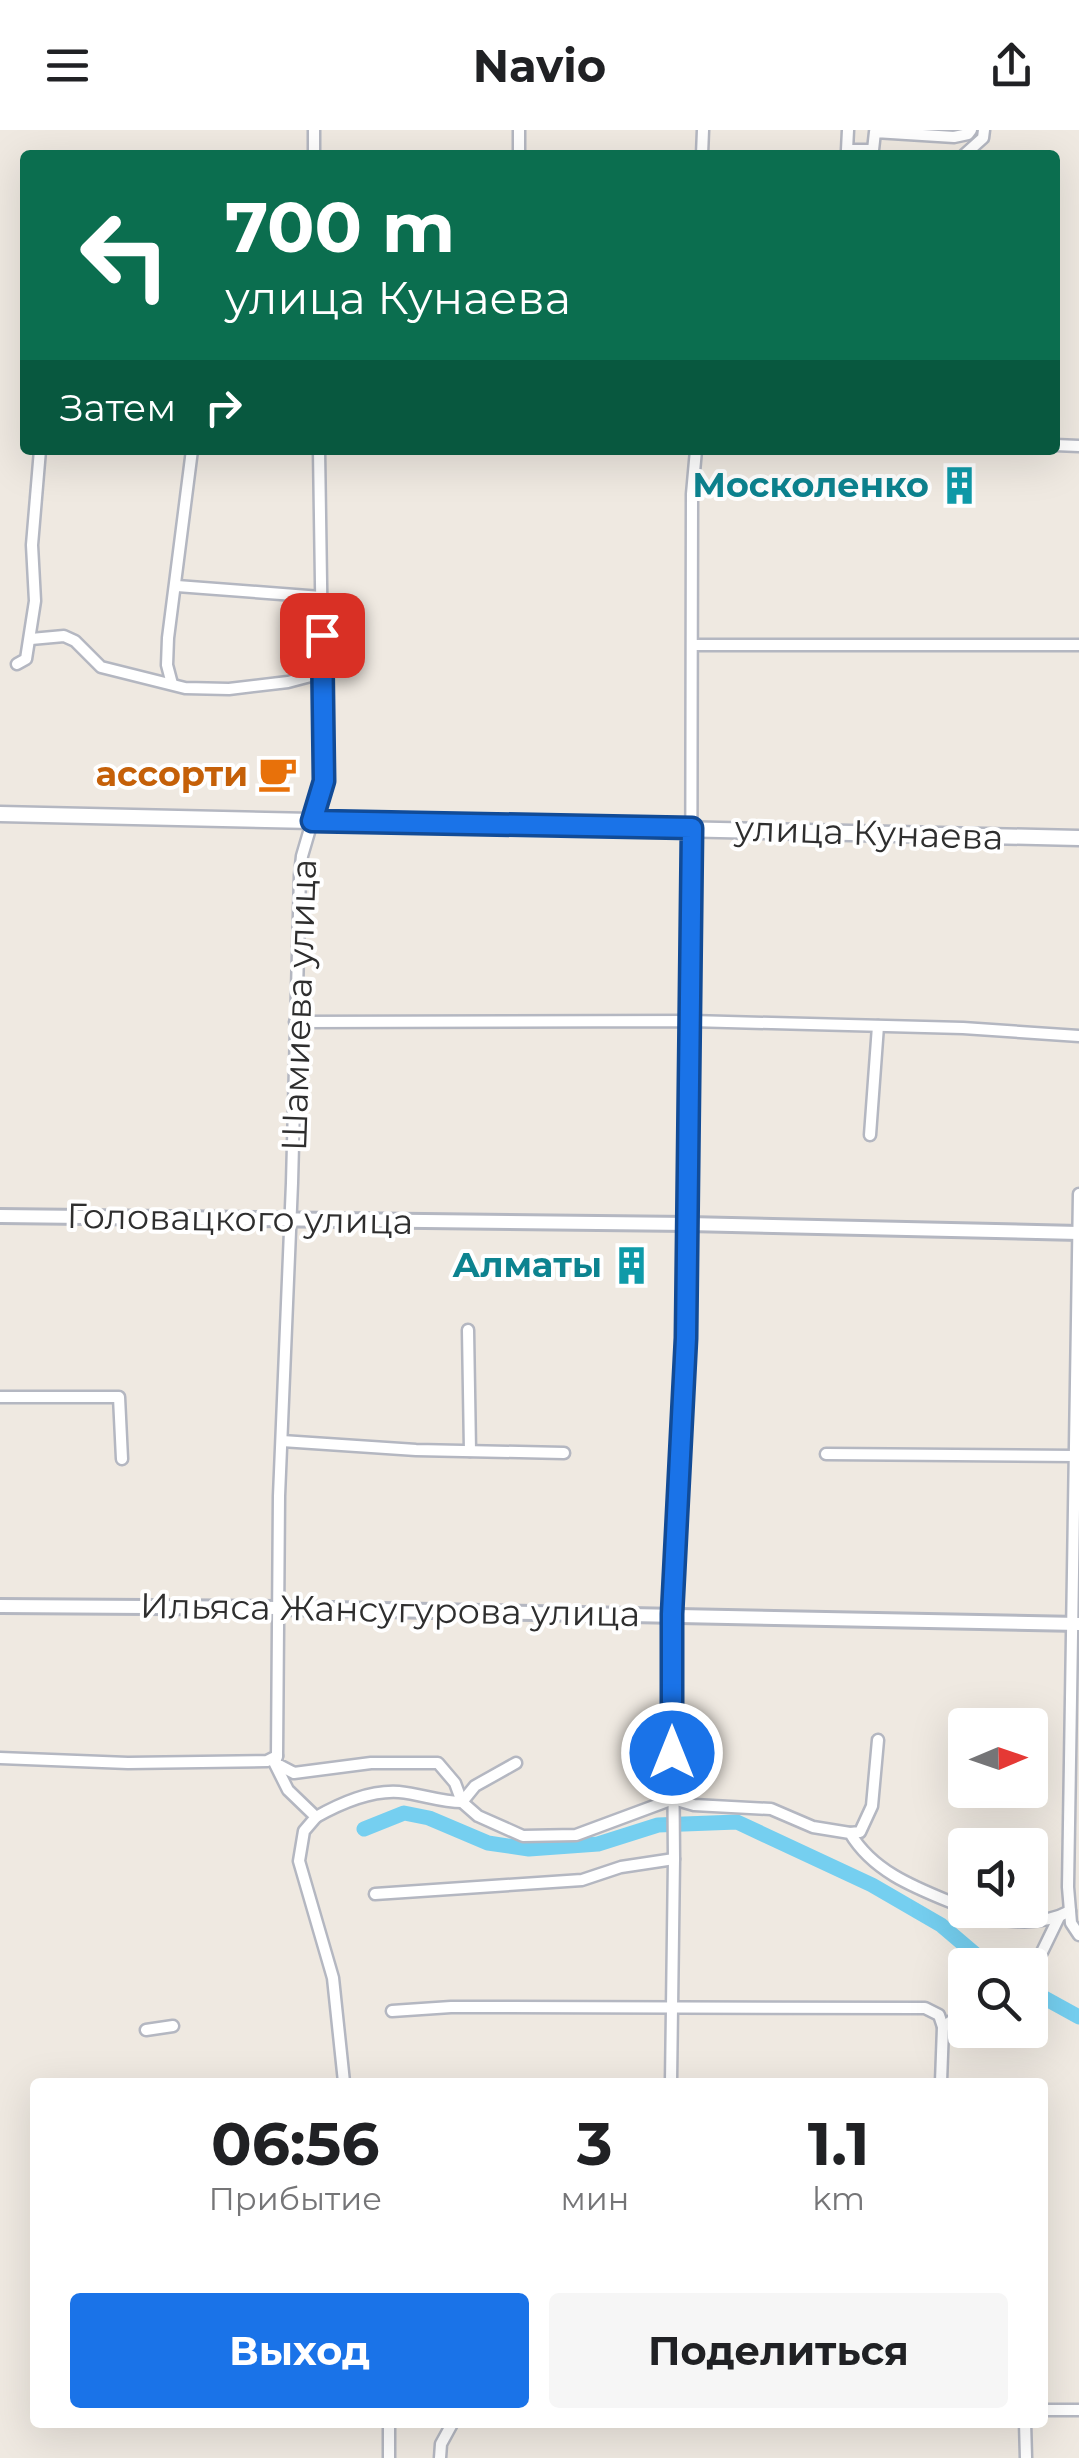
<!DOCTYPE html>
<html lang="ru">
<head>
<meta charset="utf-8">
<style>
	:root { --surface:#fff; --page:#f6f6f6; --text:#202124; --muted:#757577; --accent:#1a73e8 }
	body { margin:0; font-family:Montserrat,sans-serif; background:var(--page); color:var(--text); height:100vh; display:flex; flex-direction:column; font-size:38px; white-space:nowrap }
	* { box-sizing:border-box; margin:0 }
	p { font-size:32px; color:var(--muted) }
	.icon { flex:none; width:55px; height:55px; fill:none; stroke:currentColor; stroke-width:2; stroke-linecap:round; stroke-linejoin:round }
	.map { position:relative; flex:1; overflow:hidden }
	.drawer { position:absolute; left:30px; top:1948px; width:1018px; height:350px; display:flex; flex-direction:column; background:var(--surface); border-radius:10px; box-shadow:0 10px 40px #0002 }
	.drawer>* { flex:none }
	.hud { position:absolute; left:20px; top:20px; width:1040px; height:305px; border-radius:10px; box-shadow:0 10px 40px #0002; background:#0b6e4f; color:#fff; overflow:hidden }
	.needle { width:65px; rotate:88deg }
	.fabs { position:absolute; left:948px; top:1578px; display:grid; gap:20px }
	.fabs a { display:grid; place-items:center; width:100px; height:100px; border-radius:10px; background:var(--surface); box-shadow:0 10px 40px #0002; font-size:50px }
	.pin { position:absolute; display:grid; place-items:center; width:85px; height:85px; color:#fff; margin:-42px; border-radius:20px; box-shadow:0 5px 15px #0006 }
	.me { position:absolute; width:110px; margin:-55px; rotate:0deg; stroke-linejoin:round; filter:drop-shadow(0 0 8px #0008) }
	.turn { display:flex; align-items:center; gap:35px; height:210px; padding:0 40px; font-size:45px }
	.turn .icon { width:130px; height:130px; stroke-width:2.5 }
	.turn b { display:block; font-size:70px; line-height:85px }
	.then { display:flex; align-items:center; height:95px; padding:0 40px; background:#0003; gap:20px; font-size:38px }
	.eta { display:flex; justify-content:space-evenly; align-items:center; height:170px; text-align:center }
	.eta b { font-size:60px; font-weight:700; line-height:70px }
	.button { display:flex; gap:20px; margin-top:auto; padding:20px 40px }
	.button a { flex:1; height:115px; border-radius:10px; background:var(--accent); color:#fff; font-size:40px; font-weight:700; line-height:115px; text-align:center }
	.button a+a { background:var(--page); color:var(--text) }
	header { display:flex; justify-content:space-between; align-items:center; height:130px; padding:0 40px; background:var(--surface); font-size:45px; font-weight:700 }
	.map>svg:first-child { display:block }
</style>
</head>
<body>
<header><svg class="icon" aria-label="menu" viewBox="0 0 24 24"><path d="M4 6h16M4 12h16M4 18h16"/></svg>Navio<svg class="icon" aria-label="share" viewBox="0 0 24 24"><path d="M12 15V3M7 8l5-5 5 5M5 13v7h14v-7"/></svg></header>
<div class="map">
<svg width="1079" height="2328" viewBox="0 0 1079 2328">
	<rect width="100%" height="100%" fill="#efe9e1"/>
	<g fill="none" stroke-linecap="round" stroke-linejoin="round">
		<g stroke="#75cff0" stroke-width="15">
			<polyline points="364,1699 404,1683 429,1688 488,1713 529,1719 598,1714 658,1695 737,1692 872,1755 941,1795 988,1835"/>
			<polyline points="1030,1860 1079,1887"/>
		</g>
		<defs>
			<g id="minor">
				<polyline points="314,0 314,25"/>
				<polyline points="519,0 519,25"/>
				<polyline points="848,0 847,20 873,20 875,2 954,7 968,4 971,0"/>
				<polyline points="702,25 703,0"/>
				<polyline points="964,25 983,8 984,0"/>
				<polyline points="1055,315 1079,316"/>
				<polyline points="177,456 321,467"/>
				<polyline points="31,509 64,506 75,511 101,537 185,558 229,559 288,552 322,543"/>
				<polyline points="693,515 1079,515"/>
				<polyline points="17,534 26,529 35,471 32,415 40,320"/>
				<polyline points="172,554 167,535 168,508 192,320"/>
				<polyline points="295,892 691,891 963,898 1079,906"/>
				<polyline points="870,1005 878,896"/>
				<polyline points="1079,1064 1068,1757 1071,1793 1079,1805"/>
				<polyline points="468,1200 470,1321"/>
				<polyline points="0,1267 119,1267 122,1329"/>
				<polyline points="282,1311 416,1320 564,1323"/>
				<polyline points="826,1324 1075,1326"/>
				<path d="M277 1626 275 1633 294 1643 371 1633H438L455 1653 462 1672 478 1686 523 1706 576 1705 673 1669 694 1675 771 1679 813 1697 850 1703C875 1745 922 1760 965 1778"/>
				<polyline points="0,1628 128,1633 267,1631 277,1626 279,1366 292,1053 300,745 302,726 324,651 319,320"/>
				<polyline points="275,1634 288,1660 316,1687 304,1701 299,1731 333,1848 344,1952"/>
				<path d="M316 1687C341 1673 370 1660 399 1662 421 1664 440 1672 462 1672L475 1656 516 1633"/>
				<polyline points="850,1703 860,1702 872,1676 878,1610"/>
				<polyline points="375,1764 582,1750 621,1737 674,1729"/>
				<path d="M969 1780C998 1793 1041 1797 1070 1781"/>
				<polyline points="1030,1835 1042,1822 1059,1787"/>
				<polyline points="392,1881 451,1877 925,1878 939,1885 943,1897 941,1952"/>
				<polyline points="943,1897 965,1881"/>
				<polyline points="146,1900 173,1896"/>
				<polyline points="671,1952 674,1729 672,1484 686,1208 691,891 692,364 696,320"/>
				<polyline points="1042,2280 1079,2280"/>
				<polyline points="389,2292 389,2328"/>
				<polyline points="1025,2292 1026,2328"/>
				<polyline points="440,2328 441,2314 453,2292"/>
			</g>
			<g id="tertiary">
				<polyline points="0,1086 688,1094 1079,1103"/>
				<polyline points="0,1476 279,1478 1079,1494"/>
			</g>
			<polyline id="secondary" points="0,684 1079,708"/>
		</defs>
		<use href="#minor" stroke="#b4b7c1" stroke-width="15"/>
		<use href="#tertiary" stroke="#b4b7c1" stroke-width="18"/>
		<use href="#secondary" stroke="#b4b7c1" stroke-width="19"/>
		<use href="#minor" stroke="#fff" stroke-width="10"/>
		<use href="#tertiary" stroke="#fff" stroke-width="12"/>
		<use href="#secondary" stroke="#fff" stroke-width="14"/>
	</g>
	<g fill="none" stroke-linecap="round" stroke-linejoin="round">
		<defs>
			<polyline id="route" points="322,505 324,651 312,691 692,698 686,1208 672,1484 672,1623"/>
		</defs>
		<use href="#route" stroke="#114b97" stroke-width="25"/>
		<use href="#route" stroke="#1a73e8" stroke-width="18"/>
	</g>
	<defs>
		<symbol id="building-bare" viewBox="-9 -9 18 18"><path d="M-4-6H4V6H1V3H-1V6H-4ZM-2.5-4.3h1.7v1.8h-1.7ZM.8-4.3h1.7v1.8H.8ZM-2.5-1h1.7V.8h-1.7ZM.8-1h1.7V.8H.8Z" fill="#0f9aa8" stroke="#fff" stroke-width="2.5" paint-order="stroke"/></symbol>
		<symbol id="cafe-bare" viewBox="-9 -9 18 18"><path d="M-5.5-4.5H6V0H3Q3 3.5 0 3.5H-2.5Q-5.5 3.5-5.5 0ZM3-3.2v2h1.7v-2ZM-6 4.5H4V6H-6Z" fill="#e8710a" stroke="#fff" stroke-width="2.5" paint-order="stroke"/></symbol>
	</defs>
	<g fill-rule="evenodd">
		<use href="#building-bare" x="932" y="328" width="55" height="55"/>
		<use href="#cafe-bare" x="250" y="616" width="55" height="55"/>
		<use href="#building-bare" x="604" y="1108" width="55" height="55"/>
	</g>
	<g text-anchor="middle" stroke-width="8" stroke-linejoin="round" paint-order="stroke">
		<g font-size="35" font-weight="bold" fill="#0d838f" stroke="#fff" text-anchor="end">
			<text x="929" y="367">Москоленко</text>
			<text x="602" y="1147">Алматы</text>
		</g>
		<g font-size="35" font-weight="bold" fill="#c56008" stroke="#fff" text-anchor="end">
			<text x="248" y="656">ассорти</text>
		</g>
		<g font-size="35" fill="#2e2e2e" stroke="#fff">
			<text transform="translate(869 703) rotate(2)" y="12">улица Кунаева</text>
			<text transform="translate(299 875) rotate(-88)" y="12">Шамиева улица</text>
			<text transform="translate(240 1089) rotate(1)" y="12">Головацкого улица</text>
			<text transform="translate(390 1480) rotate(1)" y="12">Ильяса Жансугурова улица</text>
		</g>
	</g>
</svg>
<div class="fabs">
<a><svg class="needle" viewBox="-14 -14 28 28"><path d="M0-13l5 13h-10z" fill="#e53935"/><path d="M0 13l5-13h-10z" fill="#757577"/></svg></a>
<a><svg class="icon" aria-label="sound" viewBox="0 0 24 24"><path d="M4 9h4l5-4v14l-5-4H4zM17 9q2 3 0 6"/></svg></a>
<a><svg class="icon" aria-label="search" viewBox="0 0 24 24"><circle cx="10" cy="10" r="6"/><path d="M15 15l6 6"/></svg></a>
</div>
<div class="pin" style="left:322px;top:505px;background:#d93025"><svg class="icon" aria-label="arrive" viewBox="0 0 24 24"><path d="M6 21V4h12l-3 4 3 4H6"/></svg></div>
<svg class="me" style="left:672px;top:1623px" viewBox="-20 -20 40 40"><circle r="17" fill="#1a73e8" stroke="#fff" stroke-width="3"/><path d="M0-11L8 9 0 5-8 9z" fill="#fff"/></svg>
<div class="hud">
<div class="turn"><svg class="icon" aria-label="left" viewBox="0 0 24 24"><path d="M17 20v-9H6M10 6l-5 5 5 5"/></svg><div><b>700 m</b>улица Кунаева</div></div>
<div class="then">Затем<svg class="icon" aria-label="right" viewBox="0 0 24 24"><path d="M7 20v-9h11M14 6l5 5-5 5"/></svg></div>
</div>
<section class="drawer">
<div class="eta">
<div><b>06:56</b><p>Прибытие</p></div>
<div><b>3</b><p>мин</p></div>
<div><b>1.1</b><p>km</p></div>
</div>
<div class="button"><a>Выход</a><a>Поделиться</a></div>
</section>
</div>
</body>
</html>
